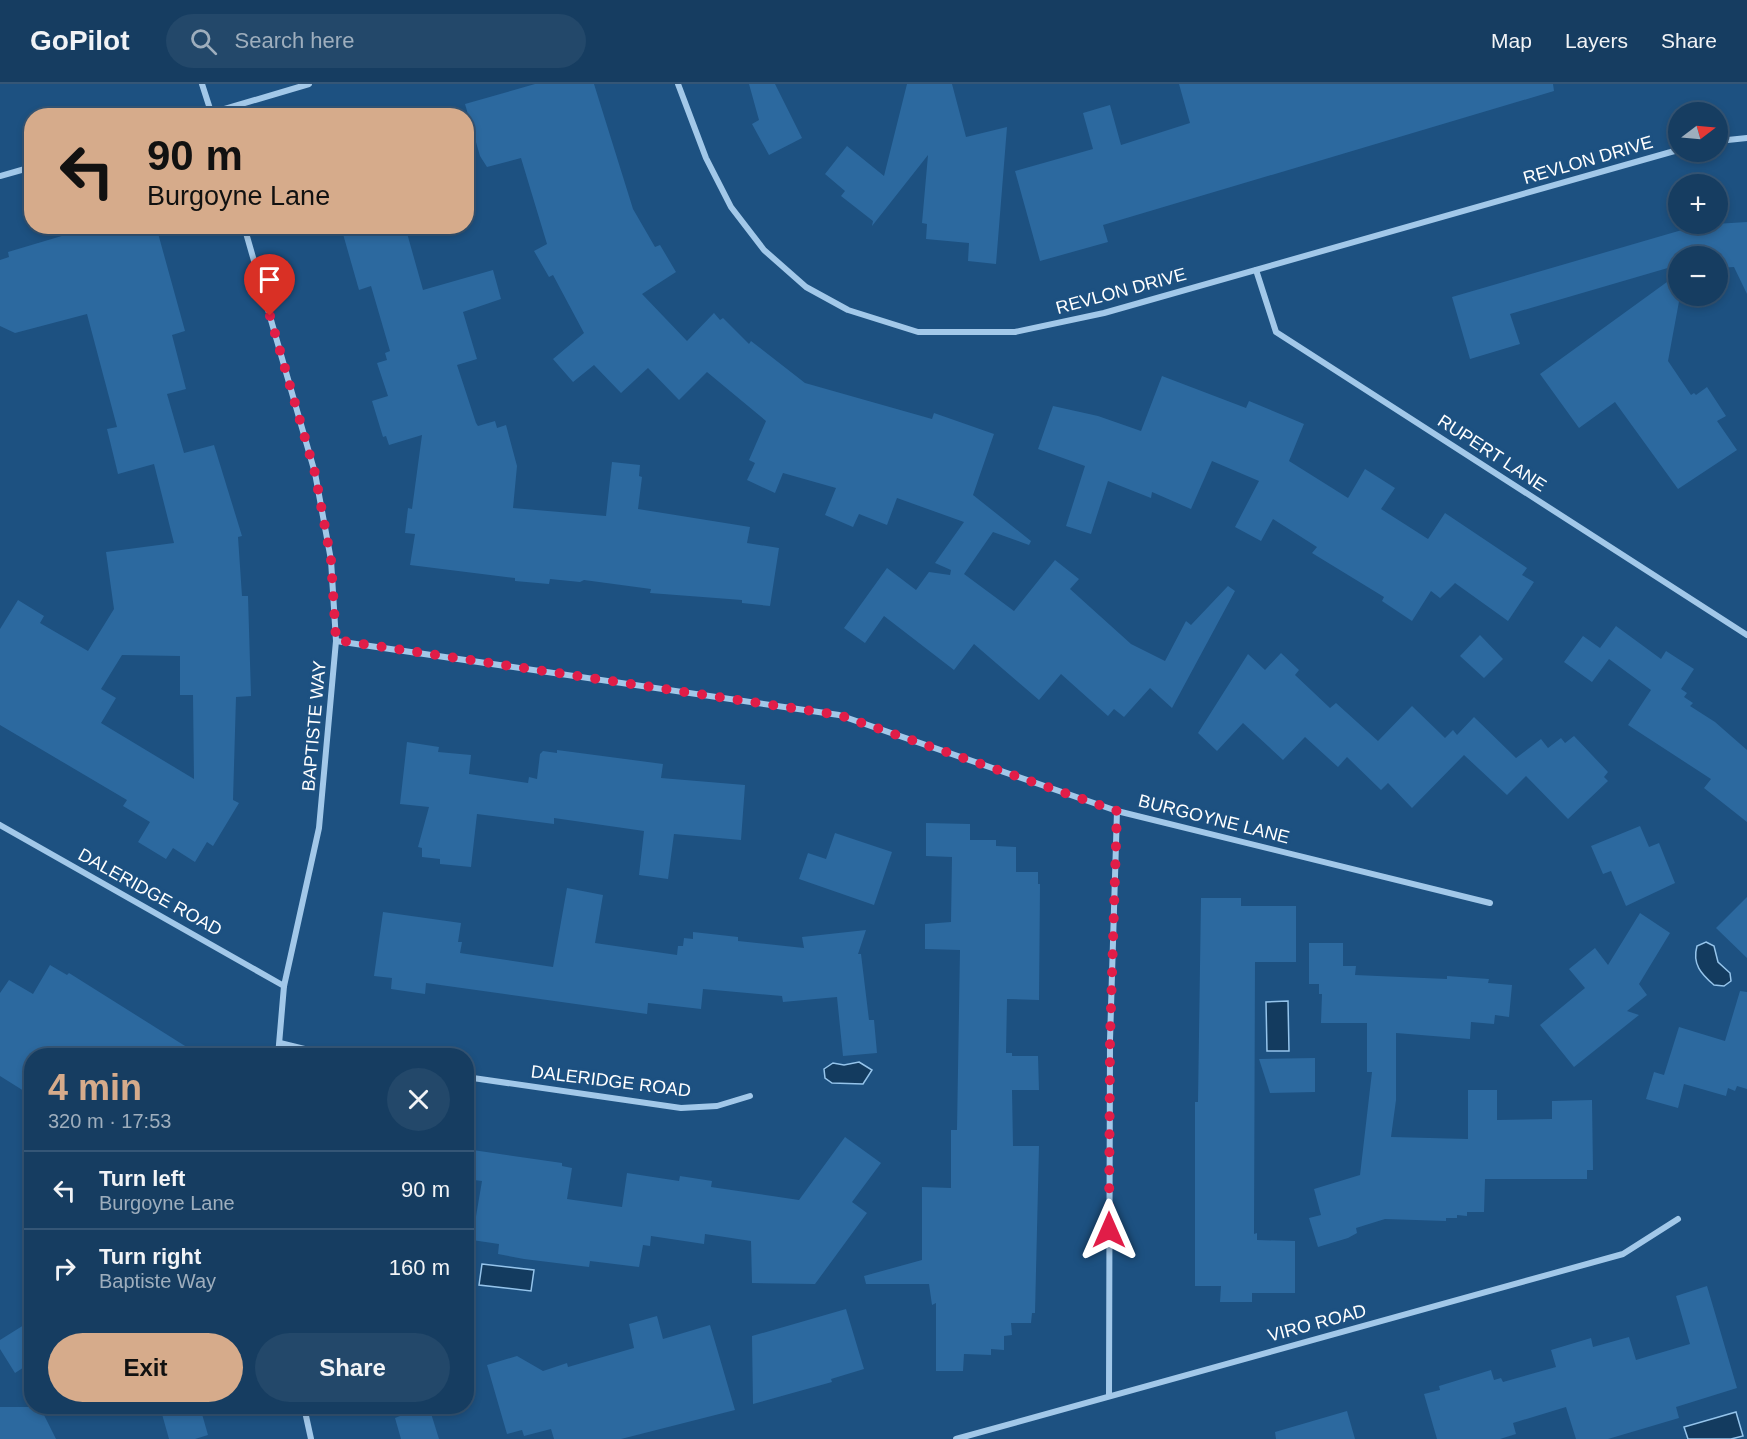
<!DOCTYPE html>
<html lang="en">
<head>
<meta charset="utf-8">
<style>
	:root { --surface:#163d61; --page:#23486a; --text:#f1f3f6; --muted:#9eaebd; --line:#355676; --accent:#d6ab8b }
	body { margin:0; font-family:Helvetica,sans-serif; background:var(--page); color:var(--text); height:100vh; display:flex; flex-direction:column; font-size:22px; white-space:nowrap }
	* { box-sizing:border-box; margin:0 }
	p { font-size:20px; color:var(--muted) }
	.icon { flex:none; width:33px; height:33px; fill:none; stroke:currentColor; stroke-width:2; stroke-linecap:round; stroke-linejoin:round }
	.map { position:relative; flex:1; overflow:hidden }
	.drawer { position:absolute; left:24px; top:964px; width:450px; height:366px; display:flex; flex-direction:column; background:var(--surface); border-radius:24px; box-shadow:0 3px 9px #0003,0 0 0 2px var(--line) }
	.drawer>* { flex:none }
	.banner { position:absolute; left:24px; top:24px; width:450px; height:126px; border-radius:24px; box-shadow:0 3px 9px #0003,0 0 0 2px var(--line); background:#d6ab8b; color:#111; overflow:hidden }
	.needle { width:39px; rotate:74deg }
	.fabs { position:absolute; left:1668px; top:18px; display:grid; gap:12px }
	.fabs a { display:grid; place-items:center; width:60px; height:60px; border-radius:50%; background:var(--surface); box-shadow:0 3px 9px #0003,0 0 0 2px var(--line); font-size:30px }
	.pin { position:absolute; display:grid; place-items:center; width:51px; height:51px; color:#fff; margin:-62px -26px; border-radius:50% 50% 50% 0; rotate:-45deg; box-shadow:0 0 6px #0007 }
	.pin .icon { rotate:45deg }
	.me { position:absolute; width:66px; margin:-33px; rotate:0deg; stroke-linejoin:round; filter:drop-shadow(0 0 4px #0008) }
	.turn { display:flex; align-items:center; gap:21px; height:126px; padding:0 24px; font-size:27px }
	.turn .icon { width:78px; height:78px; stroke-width:2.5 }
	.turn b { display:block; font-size:42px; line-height:51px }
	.round { display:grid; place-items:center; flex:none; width:63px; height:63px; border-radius:32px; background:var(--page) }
	.overview { display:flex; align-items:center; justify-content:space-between; height:102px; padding:0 24px }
	h1 { font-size:36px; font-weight:800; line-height:45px; color:var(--accent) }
	.cta { display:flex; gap:12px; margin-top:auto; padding:12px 24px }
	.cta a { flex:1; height:69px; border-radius:36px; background:var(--accent); color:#111; font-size:24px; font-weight:800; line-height:69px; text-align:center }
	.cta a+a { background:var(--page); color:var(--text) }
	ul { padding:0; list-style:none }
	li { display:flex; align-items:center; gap:18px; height:78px; padding:0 24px; border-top:2px solid var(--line) }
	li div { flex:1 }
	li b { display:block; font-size:22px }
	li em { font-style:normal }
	header { display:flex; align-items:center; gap:36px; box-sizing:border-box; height:84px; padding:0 30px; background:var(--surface); border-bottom:2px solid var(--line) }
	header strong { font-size:28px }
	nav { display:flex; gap:33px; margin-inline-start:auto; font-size:21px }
	.search { width:420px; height:54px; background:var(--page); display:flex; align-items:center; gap:15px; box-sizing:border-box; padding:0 21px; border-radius:33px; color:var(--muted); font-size:22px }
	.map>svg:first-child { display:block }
</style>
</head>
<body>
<header>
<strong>GoPilot</strong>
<div class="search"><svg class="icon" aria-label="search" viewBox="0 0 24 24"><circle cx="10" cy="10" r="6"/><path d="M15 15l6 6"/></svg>Search here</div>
<nav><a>Map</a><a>Layers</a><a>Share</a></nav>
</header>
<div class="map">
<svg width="1747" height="1355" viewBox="0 0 1747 1355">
	<rect width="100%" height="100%" fill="#1d5181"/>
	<g fill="#133b5f" stroke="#95c4eb" stroke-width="1.5">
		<path d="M1706 858 1714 862 1718 878 1730 889 1731 897 1724 902 1714 901C1701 890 1692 880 1697 862Z"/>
		<polygon points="1288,917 1289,967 1267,967 1266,918"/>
		<polygon points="859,978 872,986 863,1000 832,999 825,994 824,985 833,979 844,981"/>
		<polygon points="482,1180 534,1186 531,1207 479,1201"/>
		<polygon points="1736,1328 1743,1352 1731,1355 1688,1355 1684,1343"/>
	</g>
	<g fill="#2c699f" fill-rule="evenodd">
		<polygon points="535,0 594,0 633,125 655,163 660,161 676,188 642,210 687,257 714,229 720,236 723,234 749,260 751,257 805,299 932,335 934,329 994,350 973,411 1031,457 1029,461 993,448 964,490 1014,527 1055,476 1079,495 1070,505 1131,560 1165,577 1186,537 1191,541 1228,502 1235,507 1172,624 1150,604 1124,633 1114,625 1108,632 1061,590 1039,616 974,560 954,586 884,532 865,559 844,544 887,484 916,506 929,488 950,491 951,486 935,479 964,438 897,414 887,441 859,430 853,443 825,431 836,404 783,389 775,409 747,396 755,379 749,376 766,337 707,288 679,316 648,284 621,309 594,281 573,298 553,275 584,249 553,191 549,193 534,167 547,160 521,74 487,83 480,72 465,20"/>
		<polygon points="749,0 775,0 802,54 769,71 752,40 759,36"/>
		<polygon points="907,0 952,0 966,53 1007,43 996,180 968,177 969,159 926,155 927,140 922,139 928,71 872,142 873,137 841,112 845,107 825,90 847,62 884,92"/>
		<polygon points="1179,0 1553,0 1554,7 1103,141 1108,158 1040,177 1015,87 1093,65 1083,29 1110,21 1121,61 1190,39"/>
		<polygon points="1747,138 1747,210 1734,183 1718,184 1718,172 1678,172 1678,181 1510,230 1520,260 1470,275 1452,213 1699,141"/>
		<path d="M63 142H156L185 247 172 251 186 305 167 310 184 369 214 361 242 452 238 453 242 512H248L251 612 236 613 233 716 239 719 213 762 207 758 195 778 173 764 166 775 138 758 150 738 123 722 127 716 0 641V545L18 516 44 532 40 539 88 567 114 525 106 468 174 459 154 380 118 390 107 345 117 343 87 230 15 249 0 242V176L9 173 8 168 65 151ZM122 571 180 572V611H193L194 695 101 639 116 614 101 605Z"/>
		<polygon points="371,142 405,142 423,206 493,186 501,215 463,228 477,275 457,281 476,339 478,342 495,337 497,344 506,341 517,382 513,424 606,432 612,378 640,381 639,392 642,393 638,425 750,443 747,459 779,464 770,522 742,519 742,516 650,509 651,505 584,496 580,498 550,495 549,500 515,497 515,494 410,481 415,450 405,449 408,424 412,425 422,351 389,361 386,352 383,353 372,317 388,312 377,279 387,276 385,269 390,267 371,202 359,206 343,150"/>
		<polygon points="1678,190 1680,212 1668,277 1691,311 1694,309 1696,311 1707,303 1726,332 1717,337 1737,366 1678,405 1615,318 1579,344 1540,290"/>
		<polygon points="1162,292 1246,324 1249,317 1304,340 1289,377 1348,414 1365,385 1395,404 1381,425 1428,455 1445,429 1527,484 1522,491 1534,498 1508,537 1455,499 1440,514 1431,507 1412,537 1382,517 1384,513 1312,469 1317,463 1273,435 1261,457 1235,443 1259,397 1212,377 1191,425 1152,408 1151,414 1108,397 1091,450 1066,442 1085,382 1038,365 1053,322 1098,332 1141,347"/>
		<polygon points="1616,542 1661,575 1666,567 1694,585 1681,605 1687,609 1684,613 1693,619 1690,622 1715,638 1747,666 1747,738 1704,704 1711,695 1628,641 1651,606 1609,575 1592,598 1564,578 1583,552 1600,564"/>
		<polygon points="1480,551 1503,575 1484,594 1460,572"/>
		<polygon points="1281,569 1299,586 1295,591 1330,624 1336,619 1378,657 1412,622 1445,654 1453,646 1457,651 1474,633 1516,674 1541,655 1548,664 1561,654 1565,659 1574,652 1608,688 1604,693 1608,697 1568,735 1526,692 1507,711 1464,671 1412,724 1388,699 1381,706 1347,673 1338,683 1305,653 1283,676 1243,639 1217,667 1198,649 1248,570 1265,586"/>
		<polygon points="407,658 439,663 438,668 471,671 469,690 528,699 529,693 537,695 540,670 543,667 557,669 557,666 663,680 661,694 745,701 741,756 674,750 668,795 639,791 644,747 554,734 554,740 477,730 471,783 440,780 440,775 422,773 422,764 418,763 429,723 400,720"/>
		<polygon points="926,739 970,740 970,756 996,756 996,762 1016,763 1016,788 1038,788 1038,800 1040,800 1039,916 1007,915 1006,969 1012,969 1012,972 1038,972 1039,1006 1012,1006 1013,1062 1039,1062 1035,1229 1032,1229 1031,1239 1011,1239 1012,1251 1004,1252 1004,1266 991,1265 991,1271 964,1270 963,1287 936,1287 936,1219 932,1221 929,1200 866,1200 864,1192 922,1176 922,1103 951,1104 951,1046 957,1046 960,866 925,865 925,840 951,838 952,773 926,772"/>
		<polygon points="1640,742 1649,763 1659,759 1675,799 1626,822 1611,787 1603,790 1591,762"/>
		<polygon points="835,749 892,768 874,821 799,795 808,769 826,775"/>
		<polygon points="567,804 603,811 595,859 677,871 678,862 683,862 684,854 693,855 693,848 738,853 738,857 804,864 802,853 866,846 858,870 861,870 869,936 874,936 877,969 843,972 837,913 783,918 782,912 703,905 701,925 648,919 647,930 426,899 425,910 391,905 392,894 374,892 383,828 461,839 458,858 462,858 460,869 553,883"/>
		<polygon points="1747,813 1747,874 1716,844"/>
		<polygon points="1201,814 1241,814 1241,822 1296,822 1296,878 1255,878 1254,1150 1257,1149 1257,1156 1295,1157 1295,1209 1252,1209 1252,1218 1220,1218 1221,1202 1195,1202 1195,1018 1198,1018"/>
		<polygon points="1640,829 1670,849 1639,900 1647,911 1627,927 1639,931 1574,983 1540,941 1585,904 1569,885 1595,864 1608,881"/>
		<polygon points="1309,859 1343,859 1343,882 1356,882 1355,891 1447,895 1447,892 1489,895 1488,899 1512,901 1509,933 1495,931 1494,940 1471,938 1470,955 1396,949 1396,1016 1391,1053 1468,1055 1468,1006 1497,1006 1497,1036 1552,1035 1552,1017 1592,1016 1593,1086 1587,1086 1587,1095 1485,1095 1484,1128 1467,1128 1467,1132 1457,1131 1457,1134 1446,1134 1446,1137 1385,1135 1356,1144 1357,1149 1348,1154 1318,1163 1309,1134 1321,1131 1314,1105 1360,1091 1372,988 1367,988 1367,939 1321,939 1322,910 1319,910 1319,900 1309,900"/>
		<polygon points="50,881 67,891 69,889 201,972 32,972 32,1012 0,992 0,909 9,896 33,910"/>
		<polygon points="1740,907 1747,908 1747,1005 1737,1002 1735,1007 1728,1004 1726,1012 1684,1000 1678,1024 1646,1015 1654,988 1664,991 1679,943 1725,957"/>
		<polygon points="1315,974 1315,1008 1270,1009 1259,975"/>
		<polygon points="845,1053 881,1079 852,1118 867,1129 815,1200 752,1199 751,1157 705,1150 704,1160 651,1152 650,1162 643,1161 639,1183 590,1177 589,1183 524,1175 498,1170 499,1160 472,1156 482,1097 466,1095 466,1065 562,1079 562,1082 572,1084 567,1115 622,1123 627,1089 679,1097 680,1092 712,1097 711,1103 799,1116"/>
		<polygon points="1707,1202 1737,1304 1676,1323 1679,1334 1608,1355 1576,1355 1566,1323 1513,1339 1516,1350 1500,1355 1437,1355 1424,1310 1440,1306 1439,1302 1491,1286 1494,1296 1501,1294 1503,1298 1556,1283 1551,1266 1591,1254 1593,1263 1629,1253 1636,1276 1690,1260 1676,1212"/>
		<polygon points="846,1225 864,1285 831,1295 832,1298 753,1320 752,1252"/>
		<polygon points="657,1232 663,1255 710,1241 735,1326 621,1355 554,1355 551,1345 524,1352 522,1346 507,1350 487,1281 517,1272 543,1287 567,1279 568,1283 634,1264 629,1240"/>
		<polygon points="32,1236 32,1278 15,1289 0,1265 0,1256"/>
		<polygon points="0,1323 40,1323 56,1355 0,1355"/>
		<polygon points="160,1323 200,1323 208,1351 195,1355 169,1355"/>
		<polygon points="396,1323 429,1323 439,1355 401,1355 395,1334 400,1332"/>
		<polygon points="1347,1327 1355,1355 1276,1355 1275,1348"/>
	</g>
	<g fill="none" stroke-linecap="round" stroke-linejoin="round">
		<g stroke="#a2c8e9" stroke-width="6">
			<polyline points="202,0 212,31"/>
			<polyline points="678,0 706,74 731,123 764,166 806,203 848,226 918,248 1015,248 1104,229 1678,66"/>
			<polyline points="201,32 309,0"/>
			<polyline points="1718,57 1747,54"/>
			<polyline points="0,92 32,83"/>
			<polyline points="244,142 315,389 331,476 336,557 319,744 284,902 278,972"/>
			<polyline points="1256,186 1276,248 1747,551"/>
			<polyline points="336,557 839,631 1117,727 1490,819"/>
			<polyline points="0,741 284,902"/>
			<polyline points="280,959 333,972"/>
			<polyline points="466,993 681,1024 717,1022 750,1012"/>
			<polyline points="1109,1312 1110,956 1117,727"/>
			<polyline points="304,1323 311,1355"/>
			<polyline points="956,1355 1623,1170 1678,1135"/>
		</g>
	</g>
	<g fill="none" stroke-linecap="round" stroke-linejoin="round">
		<polyline stroke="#e11d48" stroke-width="10" stroke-dasharray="0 18" points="270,232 315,389 331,476 336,556 839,631 1117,727 1110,956 1109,1146"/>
	</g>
	<g text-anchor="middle" stroke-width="6" stroke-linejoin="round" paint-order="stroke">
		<g font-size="18" fill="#fff" stroke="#1d5181">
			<text transform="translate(1588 76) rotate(-16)" y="6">REVLON DRIVE</text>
			<text transform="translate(1121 207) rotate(-15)" y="6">REVLON DRIVE</text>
			<text transform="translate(1492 369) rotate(33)" y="6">RUPERT LANE</text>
			<text transform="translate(314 642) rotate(-85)" y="6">BAPTISTE WAY</text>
			<text transform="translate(1214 735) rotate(14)" y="6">BURGOYNE LANE</text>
			<text transform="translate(150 808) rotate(29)" y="6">DALERIDGE ROAD</text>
			<text transform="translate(611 997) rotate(7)" y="6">DALERIDGE ROAD</text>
			<text transform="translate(1317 1239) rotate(-15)" y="6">VIRO ROAD</text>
		</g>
	</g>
</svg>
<div class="fabs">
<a><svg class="needle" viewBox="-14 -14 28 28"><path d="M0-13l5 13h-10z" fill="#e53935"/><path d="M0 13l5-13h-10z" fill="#9eaebd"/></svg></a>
<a>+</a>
<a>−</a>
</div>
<div class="pin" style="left:270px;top:232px;background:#d93025"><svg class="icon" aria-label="arrive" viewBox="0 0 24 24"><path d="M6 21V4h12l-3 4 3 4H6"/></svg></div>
<svg class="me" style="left:1109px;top:1146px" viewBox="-20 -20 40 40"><path d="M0-17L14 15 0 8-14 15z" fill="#e11d48" stroke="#fff" stroke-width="4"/></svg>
<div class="banner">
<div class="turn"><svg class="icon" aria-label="left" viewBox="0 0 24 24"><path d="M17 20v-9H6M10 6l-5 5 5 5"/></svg><div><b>90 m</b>Burgoyne Lane</div></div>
</div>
<section class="drawer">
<div class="overview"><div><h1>4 min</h1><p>320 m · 17:53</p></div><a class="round"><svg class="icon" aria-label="close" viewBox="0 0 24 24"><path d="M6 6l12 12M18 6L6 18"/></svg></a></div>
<ul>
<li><svg class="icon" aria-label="left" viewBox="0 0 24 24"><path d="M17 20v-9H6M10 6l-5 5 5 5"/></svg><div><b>Turn left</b><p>Burgoyne Lane</p></div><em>90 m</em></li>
<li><svg class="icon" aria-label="right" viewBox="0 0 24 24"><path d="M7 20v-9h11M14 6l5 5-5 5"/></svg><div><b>Turn right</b><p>Baptiste Way</p></div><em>160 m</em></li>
</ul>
<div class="cta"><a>Exit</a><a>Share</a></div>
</section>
</div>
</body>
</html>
